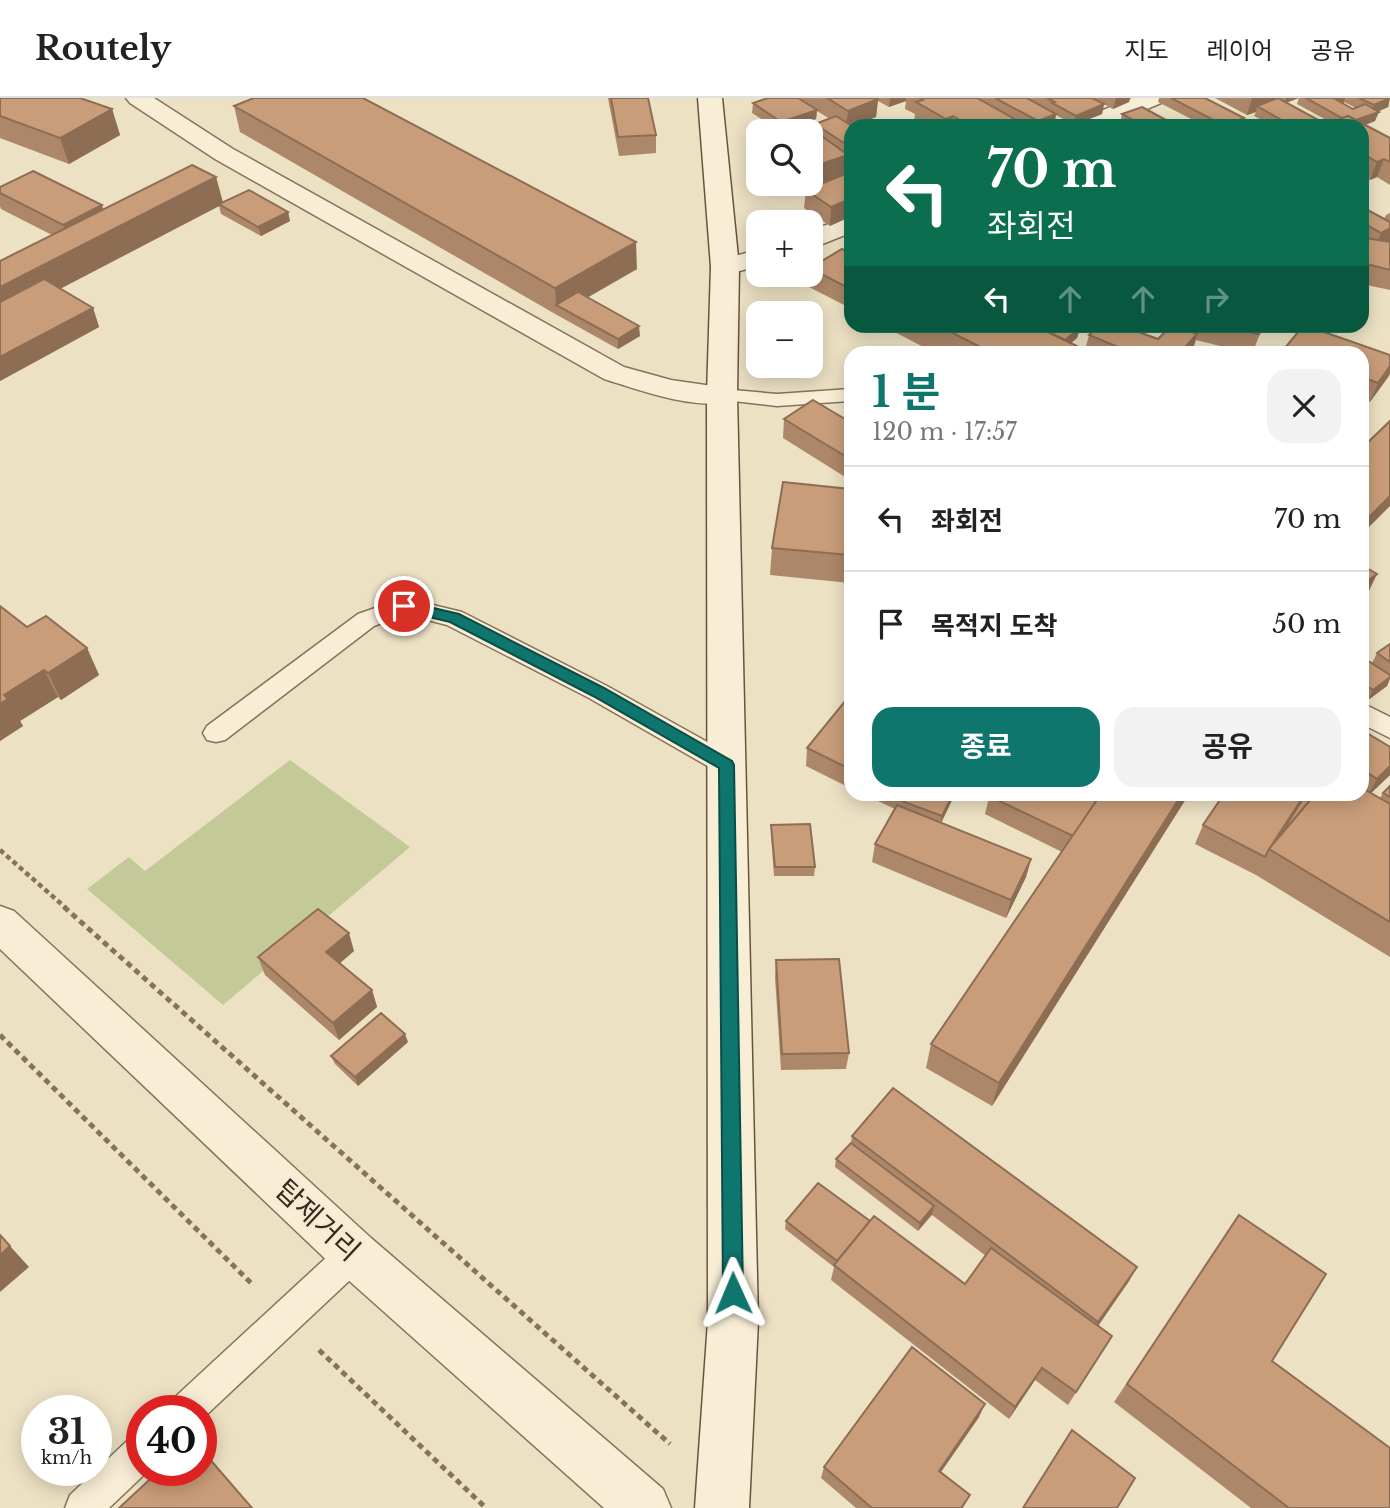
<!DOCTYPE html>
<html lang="ko">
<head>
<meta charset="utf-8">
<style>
	:root { --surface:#fff; --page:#f2f2f2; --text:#222; --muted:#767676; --line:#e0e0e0; --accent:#0f766e }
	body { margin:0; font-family:"Libre Baskerville","Noto Sans KR",serif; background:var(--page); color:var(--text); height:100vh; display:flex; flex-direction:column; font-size:26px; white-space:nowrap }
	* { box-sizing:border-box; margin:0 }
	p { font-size:23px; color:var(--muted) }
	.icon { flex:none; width:38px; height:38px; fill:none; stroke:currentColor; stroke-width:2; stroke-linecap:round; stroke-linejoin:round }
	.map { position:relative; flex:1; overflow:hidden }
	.drawer { position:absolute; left:844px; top:248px; width:525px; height:455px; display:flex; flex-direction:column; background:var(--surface); border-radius:21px; box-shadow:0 4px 18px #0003 }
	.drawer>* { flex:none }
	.top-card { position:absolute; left:844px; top:21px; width:525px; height:214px; border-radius:21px; box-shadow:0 4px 18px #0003; background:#0b6e4f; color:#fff; overflow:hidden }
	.controls { position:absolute; left:746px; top:21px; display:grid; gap:14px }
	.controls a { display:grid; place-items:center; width:77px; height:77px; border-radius:14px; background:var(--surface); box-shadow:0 4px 18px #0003; font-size:35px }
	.speed { position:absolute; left:21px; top:1297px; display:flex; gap:14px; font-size:35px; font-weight:700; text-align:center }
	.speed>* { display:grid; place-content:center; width:91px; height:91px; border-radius:50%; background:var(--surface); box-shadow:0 4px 18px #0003; line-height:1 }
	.speed small { font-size:18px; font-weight:400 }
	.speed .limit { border:10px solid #d22; background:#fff; color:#111 }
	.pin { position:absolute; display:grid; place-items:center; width:60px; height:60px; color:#fff; margin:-30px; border:4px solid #fff; border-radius:50%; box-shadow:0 2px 7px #0007 }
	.me { position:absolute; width:77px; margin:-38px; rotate:359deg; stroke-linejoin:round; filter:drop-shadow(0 0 5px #0008) }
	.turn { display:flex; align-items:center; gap:24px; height:147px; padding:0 28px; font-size:32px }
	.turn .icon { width:91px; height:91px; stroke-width:2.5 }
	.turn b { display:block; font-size:49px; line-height:60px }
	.lanes { display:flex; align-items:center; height:66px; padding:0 28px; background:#0003; justify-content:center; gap:35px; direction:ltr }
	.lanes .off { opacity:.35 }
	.round { display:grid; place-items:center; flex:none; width:74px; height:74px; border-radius:21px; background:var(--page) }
	.headline { display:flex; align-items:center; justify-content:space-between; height:119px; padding:0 28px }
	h1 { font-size:42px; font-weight:700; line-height:52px; color:var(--accent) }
	.action { display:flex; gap:14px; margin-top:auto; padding:14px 28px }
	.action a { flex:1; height:80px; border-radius:21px; background:var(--accent); color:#fff; font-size:28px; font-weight:700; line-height:80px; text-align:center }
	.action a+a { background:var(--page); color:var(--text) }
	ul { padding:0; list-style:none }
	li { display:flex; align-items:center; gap:21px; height:105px; padding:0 28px; border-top:2px solid var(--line) }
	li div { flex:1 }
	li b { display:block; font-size:26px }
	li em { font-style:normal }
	header { display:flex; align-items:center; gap:42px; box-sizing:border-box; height:98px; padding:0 35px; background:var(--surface); border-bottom:2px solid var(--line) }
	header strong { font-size:33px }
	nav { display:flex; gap:38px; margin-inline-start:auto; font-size:24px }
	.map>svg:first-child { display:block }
</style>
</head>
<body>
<header>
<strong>Routely</strong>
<nav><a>지도</a><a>레이어</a><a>공유</a></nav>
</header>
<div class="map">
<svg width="1390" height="1410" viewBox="0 0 1390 1410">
	<rect width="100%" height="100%" fill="#ece1c3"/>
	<polygon fill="#c3ca97" points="290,662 410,749 223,907 87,791 129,759 145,773"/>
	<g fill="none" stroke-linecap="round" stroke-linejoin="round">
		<defs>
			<g id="lane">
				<polygon points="722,291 777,296 850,291 850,303 777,308 715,301 712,297 715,293"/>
				<polygon points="404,500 462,514 607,588 736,660 740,667 736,674 727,677 718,674 589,600 447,527 405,516 374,528 225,642 216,644 207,642 203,635 207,628 358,516"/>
				<polygon points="1362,605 1390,619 1390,640 1362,626"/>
				<polygon points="354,1140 366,1145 370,1156 366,1167 201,1322 201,1312 169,1312 174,1300 342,1145"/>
				<polygon points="142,1336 142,1372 149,1372 109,1410 65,1410 70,1397 129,1341"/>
			</g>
			<g id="street">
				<path d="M126 0H154L233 51 624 269 671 282 733 291 737 297 733 303C695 313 640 292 604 281L215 61 130 5Z"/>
				<polygon points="1132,0 1165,0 1161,5 1107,28 1074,28 1077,23"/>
				<polygon points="850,118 850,135 810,151 810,133"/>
				<polygon points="758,152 758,168 725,177 715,175 711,169 715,163"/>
				<polygon points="0,808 14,813 371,1140 663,1391 671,1410 604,1410 337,1172 0,851"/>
			</g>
			<polygon id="secondary" points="698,0 722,0 739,169 737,297 758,1223 749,1410 695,1410 708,1223 707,297 711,169"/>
		</defs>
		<use href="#lane" stroke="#86735a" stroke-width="3"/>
		<use href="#street" stroke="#86735a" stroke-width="3"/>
		<use href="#secondary" stroke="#68543e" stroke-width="3"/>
		<polyline stroke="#86735a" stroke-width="4.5" stroke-dasharray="5 3.5" stroke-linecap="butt" points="0,752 66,810"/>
		<g stroke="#86735a" stroke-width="5" stroke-dasharray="6 4.5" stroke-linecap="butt">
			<polyline points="64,809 670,1346"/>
			<polyline points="0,937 253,1187"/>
			<polyline points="319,1252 486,1410"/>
		</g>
		<use href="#lane" fill="#f8eed6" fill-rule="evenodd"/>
		<use href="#street" fill="#f8eed6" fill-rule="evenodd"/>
		<use href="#secondary" fill="#f8eed6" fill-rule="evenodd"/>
	</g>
	<g fill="#ad8769" fill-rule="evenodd">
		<polygon points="0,0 112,11 120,37 69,66 0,40"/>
		<polygon points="608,0 648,0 656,37 656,55 619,58"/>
		<path d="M768 0H1027L1051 13 1028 0H1092L1104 6 1102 16 1074 27 1056 17 1054 28H923L914 23 915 16 905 11 906 3 889 9 878 3 876 19 850 28V69L847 66 846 76 830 128 804 110 806 92 843 77 814 87 810 84V33L778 32 752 15 753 5ZM817 13 830 21 815 26V33L804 26 816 21Z"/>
		<polygon points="1092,0 1130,0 1129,4 1113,11"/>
		<polygon points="1159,0 1205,0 1241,28 1205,28 1158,4"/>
		<path d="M1215 0H1390L1388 9 1378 13 1375 23 1365 27 1390 40V87L1377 79 1370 82 1362 78V28H1273L1254 18 1256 14 1247 17ZM1299 0 1297 6 1330 24 1323 27 1286 5ZM1344 4 1356 10 1353 11 1343 6Z"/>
		<polygon points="234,8 637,171 587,200 640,238 618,251 557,217 240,34"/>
		<polygon points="1122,16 1177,28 1125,28 1120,26"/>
		<polygon points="216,79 223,104 288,114 290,123 261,138 221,116 219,108 60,191 93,210 99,229 0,283 0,163 52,137 1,111 0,108 0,89 104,111"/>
		<polygon points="1362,109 1384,121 1386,117 1390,115 1390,192 1362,186 1362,152 1363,148 1362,147"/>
		<polygon points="850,155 850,210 809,189 810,170"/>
		<polygon points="883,228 1075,228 1080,230 1077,240 1071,245 1085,252 1089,237 1158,241 1164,235 1134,228 1263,228 1254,251 1240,253 1196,242 1191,256 937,256"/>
		<polygon points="1284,251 1390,257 1390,275 1370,304 1362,301 1362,256 1282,256"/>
		<polygon points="784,321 850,324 850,382 783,340"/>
		<polygon points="850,391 850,485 770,477 772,450"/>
		<polygon points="27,529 87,550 99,577 61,602 58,599 20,623 23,628 0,643"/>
		<polygon points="1390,546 1390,581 1387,588 1368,602 1362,598 1362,559 1372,565 1377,555"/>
		<polygon points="850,597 850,690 806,668 807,650"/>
		<polygon points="1362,632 1390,677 1371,695 1380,700 1383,695 1390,688 1390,859 1256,777 1195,746 1203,727 1362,696"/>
		<polygon points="863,696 955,696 941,725 1031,761 1026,779 1006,820 872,764 875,746 895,711"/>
		<polygon points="990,696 1189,696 992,1008 926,970 931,946 1062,754 985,716"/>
		<polygon points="771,727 815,769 814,778 774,778 771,737"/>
		<polygon points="354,853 340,865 372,892 377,909 339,942 265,877 258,859"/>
		<polygon points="776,862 849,955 846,971 781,972 775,879"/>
		<polygon points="408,944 358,988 335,966 331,958"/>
		<polygon points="852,1038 1137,1169 1129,1183 1098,1228 1112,1238 1068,1307 1035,1282 1009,1321 831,1182 834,1169 785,1131 786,1123 870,1123 965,1186 986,1158 932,1117 918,1133 835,1069 836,1061 851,1045"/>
		<polygon points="1239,1117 1272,1263 1390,1410 1251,1410 1114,1304"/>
		<polygon points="979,1319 941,1374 970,1397 963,1410 856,1410 821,1380 824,1369"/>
	</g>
	<g fill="#8d6e55">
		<polygon points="890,0 906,0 906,3 889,9"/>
		<polygon points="1116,0 1130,0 1129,4 1113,11"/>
		<polygon points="1252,0 1280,0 1278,5 1257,8 1256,14 1247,17"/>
		<polygon points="1286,0 1299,0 1285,5"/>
		<polygon points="1338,0 1345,0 1343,6 1335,1"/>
		<polygon points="1390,0 1388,9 1371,17 1379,14 1375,23 1362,28 1350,24 1370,17 1374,7"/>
		<polygon points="878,1 876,19 853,28 850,28 846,31 848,13"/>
		<polygon points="1104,6 1102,16 1074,27 1076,18"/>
		<polygon points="112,11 120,37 69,66 60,40"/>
		<polygon points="817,12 816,21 781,33 781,24"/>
		<polygon points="1056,16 1054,28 1037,28 1038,23"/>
		<polygon points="953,18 952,28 945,28 946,21"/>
		<polygon points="1244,20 1241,28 1225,28"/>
		<polygon points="848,57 846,76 814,87 815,68"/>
		<polygon points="1384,61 1377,79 1370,82 1377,64"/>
		<polygon points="216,79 223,106 0,222 0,189"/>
		<polygon points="850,101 850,119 830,128 831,109"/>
		<polygon points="102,107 108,125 69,146 63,127"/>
		<polygon points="288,114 290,123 261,138 258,129"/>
		<polygon points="1390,130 1390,142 1388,146 1374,154 1381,135"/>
		<polygon points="636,144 637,171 565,212 556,207 555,190"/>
		<polygon points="93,210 99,229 0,283 0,259"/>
		<polygon points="639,228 640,238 618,251 618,241"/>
		<polygon points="1080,230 1077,240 1063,252 1065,242"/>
		<polygon points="1197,236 1192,255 1179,256"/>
		<polygon points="1390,268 1390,275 1389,278 1370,304 1378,285"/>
		<polygon points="1390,398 1390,408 1362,436 1362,426"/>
		<polygon points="1377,476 1368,495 1362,500 1362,487"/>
		<polygon points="87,550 99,577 61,602 48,575"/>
		<polygon points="44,572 58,599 20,623 23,628 0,643 0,606 4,597"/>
		<polygon points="1390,579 1387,588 1368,602 1373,592"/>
		<polygon points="1390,668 1390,677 1367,699 1377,681"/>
		<polygon points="953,696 955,696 940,727 942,718"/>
		<polygon points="1182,696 1189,696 992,1008 999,985"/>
		<polygon points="1031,761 1026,779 1006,820 1011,802"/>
		<polygon points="349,835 354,853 332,872 326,854"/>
		<polygon points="372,892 377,909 339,942 333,925"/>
		<polygon points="405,936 408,944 358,988 355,979"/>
		<polygon points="934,1108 932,1116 918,1133 920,1125"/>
		<polygon points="10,1148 29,1169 0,1194 0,1157"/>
		<polygon points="1137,1169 1129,1183 1091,1238 1098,1224"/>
		<polygon points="1042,1270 1035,1282 1009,1321 1015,1309"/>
		<polygon points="985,1306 979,1319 934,1384 939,1373"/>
	</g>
	<g fill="#c99d7a" stroke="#8d6e55" stroke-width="2">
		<polygon points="0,0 80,0 112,11 60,40 0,18"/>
		<polygon points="254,0 363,0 636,144 555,190 234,8"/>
		<polygon points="611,0 648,0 656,37 618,39"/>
		<polygon points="768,0 798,0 817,12 781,24 753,5"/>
		<polygon points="827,0 877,0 878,1 848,13"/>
		<polygon points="920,0 977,0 1027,28 970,28 953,18 946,21 916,4 923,2"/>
		<polygon points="995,0 1027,0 1056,16 1038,23"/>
		<polygon points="1047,0 1092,0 1104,6 1076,18 1052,5 1055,4"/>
		<polygon points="1171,0 1205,0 1244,20 1225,28"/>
		<polygon points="1278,0 1324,25 1316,28 1292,28 1257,8"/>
		<polygon points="1306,0 1338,0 1335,1 1353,11 1365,6 1379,14 1356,22 1348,18 1342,20"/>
		<polygon points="1359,0 1390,0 1374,7"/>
		<polygon points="1142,9 1177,28 1144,28 1122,16"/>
		<polygon points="836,18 852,28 850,28 850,49 815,26"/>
		<polygon points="1348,18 1390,40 1390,64 1384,61 1377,64 1362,55 1362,28 1321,28"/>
		<polygon points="802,24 848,57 815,68 810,65 810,33 774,33"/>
		<polygon points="192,67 216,79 0,189 0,163"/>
		<polygon points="33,73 102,107 63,127 0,95 0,89"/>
		<polygon points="850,74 850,101 831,109 806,92"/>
		<polygon points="249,92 288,114 258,129 219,106"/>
		<polygon points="1362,109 1390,124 1390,130 1381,135 1362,124"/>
		<polygon points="1366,140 1390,144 1390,172 1367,166"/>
		<polygon points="842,151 850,155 850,191 810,170"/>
		<polygon points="44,181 93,210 0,259 0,204"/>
		<polygon points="578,194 639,228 618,241 556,207"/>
		<polygon points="939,228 1036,228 1093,256 994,256"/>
		<polygon points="1036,228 1075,228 1080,230 1065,242"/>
		<polygon points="1099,228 1122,228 1158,241 1171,228 1175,228 1197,236 1179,256 1135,256 1089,237"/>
		<polygon points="1221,228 1263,228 1259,236"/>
		<polygon points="1303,228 1307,228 1390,257 1390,268 1378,285 1362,279 1362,256 1297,256 1284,251"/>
		<polygon points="1244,249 1278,256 1237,256"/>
		<polygon points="813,302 850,324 850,361 784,321"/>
		<polygon points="1390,323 1390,398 1362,426 1362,350"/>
		<polygon points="783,384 850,391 850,457 772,450"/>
		<polygon points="1362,467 1377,476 1362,487"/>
		<polygon points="0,508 27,529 46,518 87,550 48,575 44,572 4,597 8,601 0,606"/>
		<polygon points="1390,546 1390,564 1377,555"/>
		<polygon points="1362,559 1390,577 1390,579 1373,592 1362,585"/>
		<polygon points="850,597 850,671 807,650"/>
		<polygon points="1362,632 1390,649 1390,668 1377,681 1362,671"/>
		<polygon points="1390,688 1390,699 1383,695"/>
		<polygon points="1362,690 1390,706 1390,824 1269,751 1315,696 1362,696"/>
		<polygon points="889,696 953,696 942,718 888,698"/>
		<polygon points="990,696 1101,696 1073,738 989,698"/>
		<polygon points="1101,696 1182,696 999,985 931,946"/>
		<polygon points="1224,696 1305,696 1273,745 1269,751 1265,759 1203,727"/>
		<polygon points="1306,696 1315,696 1279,739"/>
		<polygon points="897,707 1031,761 1011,802 875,746"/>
		<polygon points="810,726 815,769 775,769 771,727"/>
		<polygon points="318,811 349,835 326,854 372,892 333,925 258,859"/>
		<polygon points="839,861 849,955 782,956 776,862"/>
		<polygon points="381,915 405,936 355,979 331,958"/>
		<polygon points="893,990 1137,1169 1098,1224 852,1038"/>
		<polygon points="851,1045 934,1108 920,1125 836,1061"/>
		<polygon points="818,1085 870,1123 837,1163 786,1123"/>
		<polygon points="1239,1117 1326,1176 1272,1263 1390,1350 1390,1410 1289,1410 1127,1286"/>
		<polygon points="874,1118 965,1186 991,1150 1112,1238 1076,1294 1042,1270 1015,1309 834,1167"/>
		<polygon points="0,1137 10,1148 0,1157"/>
		<polygon points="912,1249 985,1306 939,1373 970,1397 961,1410 872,1410 824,1369"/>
		<polygon points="1072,1332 1135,1380 1117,1410 1023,1410"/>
		<polygon points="201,1351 252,1410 119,1410 160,1372 201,1372"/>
	</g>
	<polygon fill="#0f766e" stroke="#0a4d48" stroke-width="2" points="404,503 459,516 604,590 732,663 734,667 743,1195 740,1202 733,1205 726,1202 723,1195 719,670 593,598 450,524 399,512 397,508"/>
	<g text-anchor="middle" stroke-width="5" stroke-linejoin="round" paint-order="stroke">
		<g font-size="28" fill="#362a1e" stroke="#f4ebd2">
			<text transform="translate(318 1122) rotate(43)" y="10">탑제거리</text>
		</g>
	</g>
</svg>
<div class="controls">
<a><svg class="icon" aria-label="search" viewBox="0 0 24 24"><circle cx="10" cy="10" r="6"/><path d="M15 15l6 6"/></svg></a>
<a>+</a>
<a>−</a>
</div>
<div class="speed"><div>31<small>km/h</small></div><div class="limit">40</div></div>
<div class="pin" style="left:404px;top:508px;background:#d93025"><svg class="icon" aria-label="arrive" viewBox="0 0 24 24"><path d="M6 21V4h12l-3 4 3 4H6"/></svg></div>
<svg class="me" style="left:733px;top:1195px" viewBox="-20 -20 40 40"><path d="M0-17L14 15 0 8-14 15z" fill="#0f766e" stroke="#fff" stroke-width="4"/></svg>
<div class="top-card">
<div class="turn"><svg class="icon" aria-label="left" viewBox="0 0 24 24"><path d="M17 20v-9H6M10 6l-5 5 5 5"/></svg><div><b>70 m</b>좌회전</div></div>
<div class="lanes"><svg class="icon" aria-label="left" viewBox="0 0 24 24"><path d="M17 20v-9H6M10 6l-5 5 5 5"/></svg><svg class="icon off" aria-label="ahead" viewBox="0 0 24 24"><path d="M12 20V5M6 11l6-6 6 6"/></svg><svg class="icon off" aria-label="ahead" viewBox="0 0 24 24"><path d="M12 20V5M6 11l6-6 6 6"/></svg><svg class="icon off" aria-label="right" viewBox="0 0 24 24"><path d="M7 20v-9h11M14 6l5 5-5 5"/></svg></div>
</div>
<section class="drawer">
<div class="headline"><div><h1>1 분</h1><p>120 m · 17:57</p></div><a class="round"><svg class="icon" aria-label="close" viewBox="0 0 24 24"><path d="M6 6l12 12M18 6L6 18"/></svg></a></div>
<ul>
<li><svg class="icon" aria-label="left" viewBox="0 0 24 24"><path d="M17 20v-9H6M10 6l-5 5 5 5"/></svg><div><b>좌회전</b></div><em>70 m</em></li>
<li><svg class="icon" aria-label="arrive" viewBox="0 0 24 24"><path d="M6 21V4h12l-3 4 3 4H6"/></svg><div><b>목적지 도착</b></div><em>50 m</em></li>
</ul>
<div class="action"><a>종료</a><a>공유</a></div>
</section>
</div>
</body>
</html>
